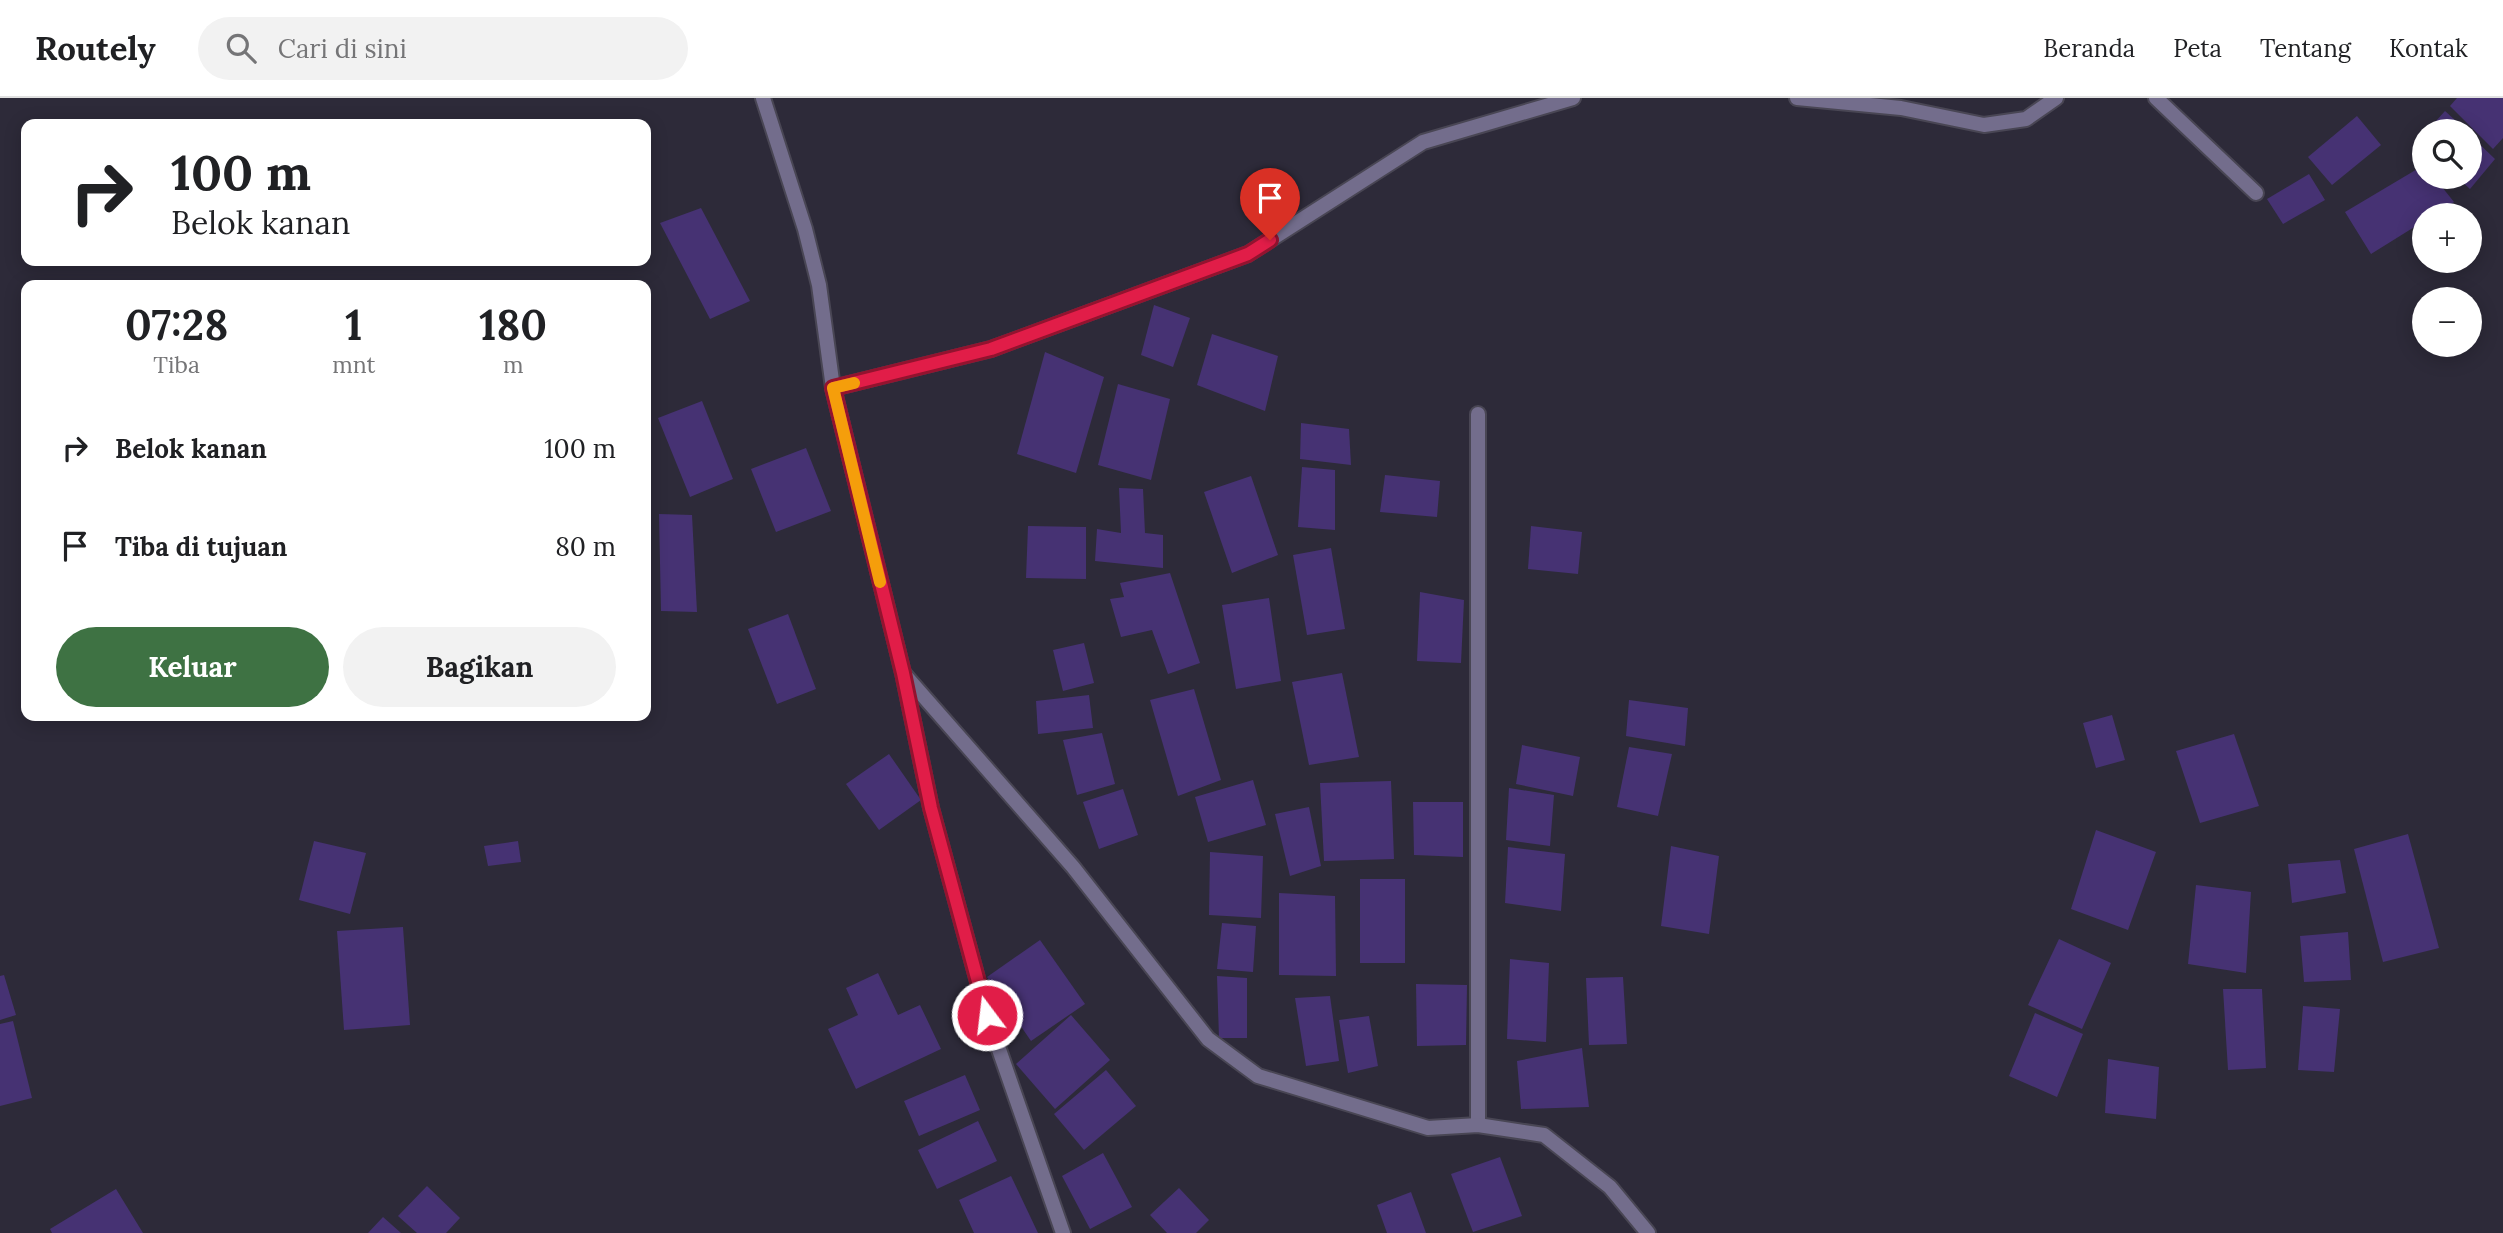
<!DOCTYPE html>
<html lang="id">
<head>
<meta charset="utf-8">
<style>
	:root { --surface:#fff; --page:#f2f2f2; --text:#202124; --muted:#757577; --line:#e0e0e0; --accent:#3e7243 }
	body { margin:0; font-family:Lora,serif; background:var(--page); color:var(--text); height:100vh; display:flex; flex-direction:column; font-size:26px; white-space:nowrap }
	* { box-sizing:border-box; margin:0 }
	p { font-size:23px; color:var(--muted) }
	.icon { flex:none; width:38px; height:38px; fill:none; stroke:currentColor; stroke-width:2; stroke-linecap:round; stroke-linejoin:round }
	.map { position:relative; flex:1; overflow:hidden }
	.details { position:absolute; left:21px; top:182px; width:630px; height:441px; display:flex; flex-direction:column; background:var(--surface); border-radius:14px; box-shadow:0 4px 18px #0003 }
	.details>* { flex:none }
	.top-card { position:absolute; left:21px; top:21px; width:630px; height:147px; border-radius:14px; box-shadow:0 4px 18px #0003; background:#fff; color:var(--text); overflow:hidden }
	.buttons { position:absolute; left:2412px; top:21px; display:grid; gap:14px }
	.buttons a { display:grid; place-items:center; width:70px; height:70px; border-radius:50%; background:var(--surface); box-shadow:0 4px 18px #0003; font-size:35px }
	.pin { position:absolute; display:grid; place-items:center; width:60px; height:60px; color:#fff; margin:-72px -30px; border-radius:50% 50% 50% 0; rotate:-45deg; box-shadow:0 0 7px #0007 }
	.pin .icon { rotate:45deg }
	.me { position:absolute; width:77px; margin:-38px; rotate:345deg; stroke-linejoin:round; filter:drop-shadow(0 0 5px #0008) }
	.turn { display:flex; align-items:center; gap:24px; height:147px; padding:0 35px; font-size:32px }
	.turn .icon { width:91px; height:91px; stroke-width:2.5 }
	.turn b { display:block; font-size:49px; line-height:60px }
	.eta { display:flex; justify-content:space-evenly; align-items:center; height:119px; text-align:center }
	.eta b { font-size:42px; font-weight:800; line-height:49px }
	.primary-button { display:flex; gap:14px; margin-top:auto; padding:14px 35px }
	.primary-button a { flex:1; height:80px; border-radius:42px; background:var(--accent); color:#fff; font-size:28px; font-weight:800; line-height:80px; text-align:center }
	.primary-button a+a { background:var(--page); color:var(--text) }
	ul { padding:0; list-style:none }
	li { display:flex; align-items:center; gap:21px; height:98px; padding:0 35px }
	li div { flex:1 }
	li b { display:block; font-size:26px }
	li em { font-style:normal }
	header { display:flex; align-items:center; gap:42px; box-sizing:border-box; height:98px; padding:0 35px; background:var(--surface); border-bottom:2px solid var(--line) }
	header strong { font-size:33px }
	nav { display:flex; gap:38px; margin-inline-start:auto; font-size:24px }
	.search { width:490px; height:63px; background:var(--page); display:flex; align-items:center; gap:18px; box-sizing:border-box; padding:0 24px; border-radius:38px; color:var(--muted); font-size:26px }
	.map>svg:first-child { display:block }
</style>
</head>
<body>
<header>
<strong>Routely</strong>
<div class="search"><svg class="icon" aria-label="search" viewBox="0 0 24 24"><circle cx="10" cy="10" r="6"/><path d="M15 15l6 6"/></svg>Cari di sini</div>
<nav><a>Beranda</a><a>Peta</a><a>Tentang</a><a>Kontak</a></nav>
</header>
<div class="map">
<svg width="2503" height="1135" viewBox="0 0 2503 1135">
	<rect width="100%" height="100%" fill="#2d2a39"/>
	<g fill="#463273">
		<polygon points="2457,0 2503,0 2503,40 2493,51 2450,8"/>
		<polygon points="2445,13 2467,33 2427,33"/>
		<polygon points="2357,18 2381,47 2332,87 2308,59"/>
		<polygon points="2469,36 2495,61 2470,91 2457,79 2469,79"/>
		<polygon points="2424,67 2424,79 2434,79 2454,104 2433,117 2424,117 2424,123 2371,156 2345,114"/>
		<polygon points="2309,76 2325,102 2283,126 2267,101"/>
		<polygon points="701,110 750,203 710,221 660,125"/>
		<polygon points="1154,207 1190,220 1173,269 1141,257"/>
		<polygon points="1212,236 1278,258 1265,313 1197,287"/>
		<polygon points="1045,254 1104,279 1076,375 1017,356"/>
		<polygon points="1118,286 1170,301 1151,382 1098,367"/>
		<polygon points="702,303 733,381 690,399 658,320"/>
		<polygon points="1301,325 1349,331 1351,367 1300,361"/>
		<polygon points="806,350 831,413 776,434 751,371"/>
		<polygon points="1302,369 1335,372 1335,432 1298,429"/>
		<polygon points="1385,377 1440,383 1437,419 1380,414"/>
		<polygon points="1251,378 1278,457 1232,475 1204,394"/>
		<polygon points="1119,390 1143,391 1145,435 1163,437 1163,470 1095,463 1097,431 1121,435"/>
		<polygon points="659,416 692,417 697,514 661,513"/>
		<polygon points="1028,428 1086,429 1086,481 1026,480"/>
		<polygon points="1531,428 1582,434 1578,476 1528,471"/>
		<polygon points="1331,450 1345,531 1307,537 1293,457"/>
		<polygon points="1170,475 1200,565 1168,576 1152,532 1121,539 1110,501 1124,499 1120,485"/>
		<polygon points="1420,494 1464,502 1461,565 1417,563"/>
		<polygon points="1269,500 1281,583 1236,591 1222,507"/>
		<polygon points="788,516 816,591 777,606 748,531"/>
		<polygon points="1084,545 1094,585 1063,593 1053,552"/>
		<polygon points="1342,575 1359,659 1309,667 1292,584"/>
		<polygon points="1194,591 1221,682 1178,698 1150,602"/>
		<polygon points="1089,597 1093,630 1038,636 1036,603"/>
		<polygon points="1629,602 1688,610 1685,648 1626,638"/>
		<polygon points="2112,617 2125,662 2096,670 2083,625"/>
		<polygon points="1102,635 1115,686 1077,697 1063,642"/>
		<polygon points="2234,636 2259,708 2200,725 2176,653"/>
		<polygon points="1522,647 1580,659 1573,698 1516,686"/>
		<polygon points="1629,649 1672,656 1658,718 1617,709"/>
		<polygon points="889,656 921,702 879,732 846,686"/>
		<polygon points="1253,682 1266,727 1208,744 1195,699"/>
		<polygon points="1391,683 1394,761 1324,763 1320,685"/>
		<polygon points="1509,690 1554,697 1550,748 1506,742"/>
		<polygon points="1123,691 1138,737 1099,751 1083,704"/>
		<polygon points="1413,704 1463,704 1463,759 1414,757"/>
		<polygon points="1309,709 1321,768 1290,778 1275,716"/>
		<polygon points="2096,732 2156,754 2128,832 2071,811"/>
		<polygon points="2408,736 2439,850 2383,864 2354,751"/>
		<polygon points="314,743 366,755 350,816 299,802"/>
		<polygon points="518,743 521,764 488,768 484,748"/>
		<polygon points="1671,748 1719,758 1709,836 1661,828"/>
		<polygon points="1508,749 1565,756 1561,813 1505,805"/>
		<polygon points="1210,754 1263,758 1261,820 1209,817"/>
		<polygon points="2340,762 2346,795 2292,805 2288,766"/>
		<rect x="1360" y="781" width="45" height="84"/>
		<polygon points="2196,787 2251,794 2246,875 2188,866"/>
		<polygon points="1279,795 1335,798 1336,878 1279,877"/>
		<polygon points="1222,825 1256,828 1253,874 1217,871"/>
		<polygon points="403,829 410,927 344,932 337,833"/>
		<polygon points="2348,834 2351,882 2304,884 2300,838"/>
		<polygon points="2059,841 2111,865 2082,931 2028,907"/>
		<polygon points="1040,842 1085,906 1031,943 987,879"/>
		<polygon points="1510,861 1549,865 1546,944 1507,941"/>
		<polygon points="878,875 898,917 920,907 941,951 856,991 828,931 858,917 846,890"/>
		<polygon points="4,877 16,917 0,922 0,878"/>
		<polygon points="1217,878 1247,880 1247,940 1219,940"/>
		<polygon points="1623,879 1627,946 1589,947 1586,880"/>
		<polygon points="1416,886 1467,887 1466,947 1417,948"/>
		<polygon points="2223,891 2262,891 2266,970 2228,972"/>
		<polygon points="1330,898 1339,963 1306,968 1295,900"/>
		<polygon points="2303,908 2340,911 2334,974 2298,972"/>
		<polygon points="2035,915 2083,936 2057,999 2009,978"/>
		<polygon points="1071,917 1110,962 1055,1011 1016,966"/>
		<polygon points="1369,918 1378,968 1348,975 1339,922"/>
		<polygon points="13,923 32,1000 0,1008 0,926"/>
		<polygon points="1582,950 1589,1009 1521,1011 1517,963"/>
		<polygon points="2108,961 2159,969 2156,1021 2105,1015"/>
		<polygon points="1106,972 1136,1008 1084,1052 1054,1016"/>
		<polygon points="965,977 980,1012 919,1038 904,1003"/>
		<polygon points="978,1023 997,1063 937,1091 918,1052"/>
		<polygon points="1103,1055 1132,1109 1090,1131 1062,1078"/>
		<polygon points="1500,1059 1522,1118 1473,1134 1451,1076"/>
		<polygon points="1011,1078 1038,1135 974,1135 959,1102"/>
		<polygon points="427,1088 460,1120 446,1135 417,1135 398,1118"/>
		<polygon points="1179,1090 1209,1122 1196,1135 1167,1135 1150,1117"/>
		<polygon points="116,1091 143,1135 52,1135 50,1131"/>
		<polygon points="1411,1094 1426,1135 1387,1135 1377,1107"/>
		<polygon points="383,1119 401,1135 368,1135"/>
	</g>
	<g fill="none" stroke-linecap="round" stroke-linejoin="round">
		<defs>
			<g id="street">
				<polyline points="763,0 805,131 819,187 833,290 903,575 931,710 987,917 1063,1135"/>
				<polyline points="1797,0 1901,10 1984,27 2026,21 2056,0"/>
				<polyline points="2156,0 2256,95"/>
				<polyline points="833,290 991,251 1248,156 1423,44 1573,0"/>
				<polyline points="1478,316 1478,1027"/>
				<polyline points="904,576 1073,769 1208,941 1258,978 1428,1030 1478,1027 1544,1037 1610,1089 1648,1135"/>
			</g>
		</defs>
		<use href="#street" stroke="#494654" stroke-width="18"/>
		<use href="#street" stroke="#736d8c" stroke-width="14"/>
	</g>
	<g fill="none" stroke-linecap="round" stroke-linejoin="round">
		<defs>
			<polyline id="route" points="987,917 931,710 903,575 833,290 991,251 1248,156 1270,142"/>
		</defs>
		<use href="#route" stroke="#92132f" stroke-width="18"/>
		<use href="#route" stroke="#e11d48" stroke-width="12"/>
		<polyline stroke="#f59e0b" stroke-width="12" points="854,285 833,290 880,484"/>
	</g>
</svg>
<div class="buttons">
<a><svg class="icon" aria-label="search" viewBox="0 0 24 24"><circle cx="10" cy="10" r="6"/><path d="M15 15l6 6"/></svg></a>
<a>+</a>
<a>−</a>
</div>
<div class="pin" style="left:1270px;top:142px;background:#d93025"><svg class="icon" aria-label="arrive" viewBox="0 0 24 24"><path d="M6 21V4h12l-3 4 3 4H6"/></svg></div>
<svg class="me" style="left:987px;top:917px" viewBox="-20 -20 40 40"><circle r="17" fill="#e11d48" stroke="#fff" stroke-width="3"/><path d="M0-11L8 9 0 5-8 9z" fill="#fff"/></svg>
<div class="top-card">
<div class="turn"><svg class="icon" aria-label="right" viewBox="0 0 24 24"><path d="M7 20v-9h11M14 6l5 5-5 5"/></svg><div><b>100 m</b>Belok kanan</div></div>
</div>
<section class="details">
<div class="eta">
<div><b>07:28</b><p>Tiba</p></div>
<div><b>1</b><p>mnt</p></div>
<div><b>180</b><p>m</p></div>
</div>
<ul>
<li><svg class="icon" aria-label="right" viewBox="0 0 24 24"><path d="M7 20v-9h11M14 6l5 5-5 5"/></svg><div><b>Belok kanan</b></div><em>100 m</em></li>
<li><svg class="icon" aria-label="arrive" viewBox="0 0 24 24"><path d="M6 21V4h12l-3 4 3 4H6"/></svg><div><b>Tiba di tujuan</b></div><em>80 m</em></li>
</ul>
<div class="primary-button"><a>Keluar</a><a>Bagikan</a></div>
</section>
</div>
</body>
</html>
